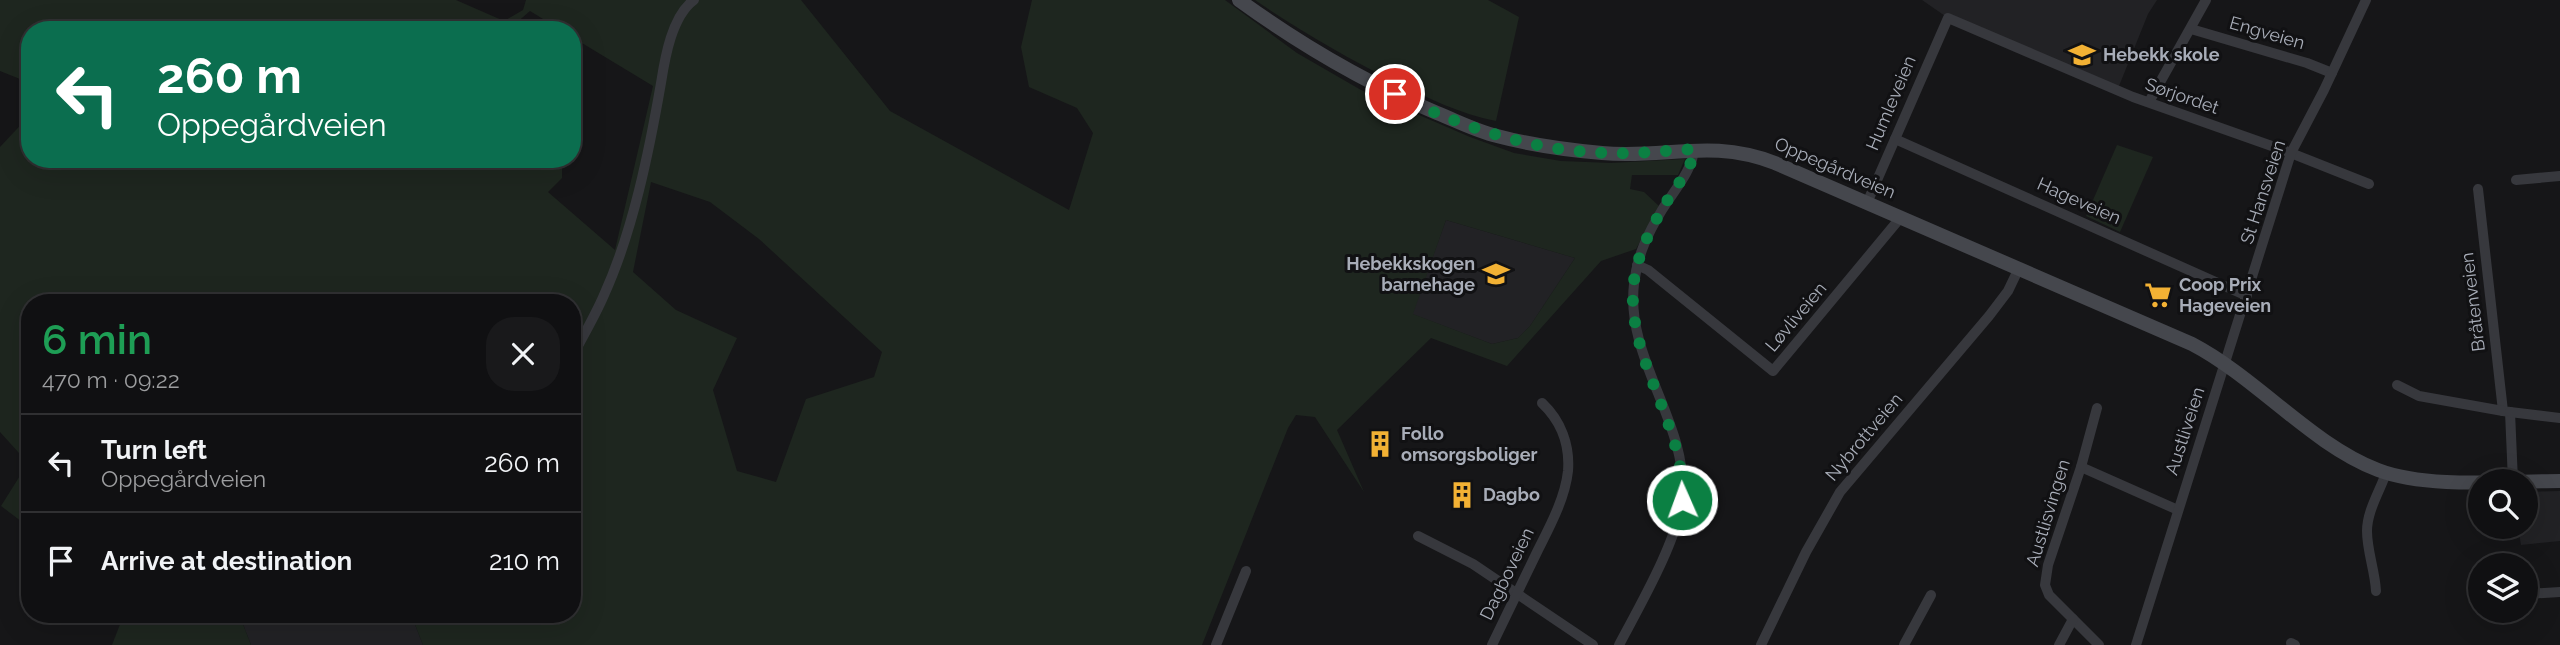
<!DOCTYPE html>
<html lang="en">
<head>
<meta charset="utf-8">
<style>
	:root { --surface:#101012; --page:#19191b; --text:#f1f3f6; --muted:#9c9d9f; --line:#303032 }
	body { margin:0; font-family:Raleway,sans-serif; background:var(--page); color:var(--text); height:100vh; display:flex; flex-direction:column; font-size:26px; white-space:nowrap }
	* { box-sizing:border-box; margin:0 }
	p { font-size:23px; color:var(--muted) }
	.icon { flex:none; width:38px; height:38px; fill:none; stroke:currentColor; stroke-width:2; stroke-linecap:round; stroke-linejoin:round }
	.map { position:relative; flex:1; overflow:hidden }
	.drawer { position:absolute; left:21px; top:294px; width:560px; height:329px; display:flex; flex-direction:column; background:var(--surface); border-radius:28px; box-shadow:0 7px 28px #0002,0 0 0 2px var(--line) }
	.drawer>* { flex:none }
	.guide { position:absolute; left:21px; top:21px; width:560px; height:147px; border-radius:28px; box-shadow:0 7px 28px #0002,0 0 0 2px var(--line); background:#0b6e4f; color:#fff; overflow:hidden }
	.fabs { position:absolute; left:2468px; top:469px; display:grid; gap:14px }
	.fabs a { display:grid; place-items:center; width:70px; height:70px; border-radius:50%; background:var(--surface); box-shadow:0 7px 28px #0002,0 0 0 2px var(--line); font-size:35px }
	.pin { position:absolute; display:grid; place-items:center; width:60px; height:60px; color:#fff; margin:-30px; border:4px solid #fff; border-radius:50%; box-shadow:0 2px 7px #0007 }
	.me { position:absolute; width:77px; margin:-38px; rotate:358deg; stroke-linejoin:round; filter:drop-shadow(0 0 5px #0008) }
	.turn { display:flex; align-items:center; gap:24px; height:147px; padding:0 21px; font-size:32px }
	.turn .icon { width:91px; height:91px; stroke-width:2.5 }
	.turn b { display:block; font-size:49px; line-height:60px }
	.round { display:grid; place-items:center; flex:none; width:74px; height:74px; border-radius:28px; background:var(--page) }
	.head { display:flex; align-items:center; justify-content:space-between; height:119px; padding:0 21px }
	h1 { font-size:42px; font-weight:600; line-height:52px; color:#1e9e55 }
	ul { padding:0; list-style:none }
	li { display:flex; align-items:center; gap:21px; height:98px; padding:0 21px; border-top:2px solid var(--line) }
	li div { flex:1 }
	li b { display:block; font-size:26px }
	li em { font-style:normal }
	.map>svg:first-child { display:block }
</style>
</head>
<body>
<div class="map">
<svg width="2560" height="645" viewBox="0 0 2560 645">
	<rect width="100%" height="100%" fill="#161618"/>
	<g fill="#222225">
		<polygon points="1922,0 2157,0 2148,14 2117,91 1948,18"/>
		<polygon points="1446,220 1575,258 1530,326 1518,338 1492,344 1412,314"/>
		<polygon points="2560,491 2560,541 2521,545 2518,527 2525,527 2525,492"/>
		<polygon points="239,614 411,614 423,645 251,645"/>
	</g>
	<g fill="#1e261f" fill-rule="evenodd">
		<path d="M0 0H456L504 21 523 10 526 0H801L890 111 1069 210 1093 133 1077 108 1029 87 1021 47 1032 0H1225L1297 53 1361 90 1470 137 1514 153 1561 161 1611 163 1685 159 1678 175H1632L1630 189 1644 192 1659 206 1636 249 1601 261 1507 366 1431 338 1337 430 1364 492 1315 417 1296 415 1288 428 1202 645H423L411 614H572V303H30V528L1 506 28 463 0 432V147L30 115V159H562V178L548 192 615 250 653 86 572 37V30H561L530 11 508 30H30V83L0 71ZM651 182 710 202 759 239 882 352 874 377 806 399 776 482 737 471 713 390 737 338 676 310 633 272ZM1446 220 1575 258 1530 326 1518 338 1492 344 1413 314Z"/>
		<path d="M1255 0H1488L1519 17 1496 121C1460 114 1428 98 1395 82 1346 57 1300 31 1255 0Z"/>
		<polygon points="2117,145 2153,157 2120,232 2086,216"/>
		<polygon points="124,614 239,614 251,645 112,645"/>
	</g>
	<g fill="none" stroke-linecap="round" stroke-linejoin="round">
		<g stroke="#37383d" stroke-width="10">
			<polyline points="2191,29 2307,63 2332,73"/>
			<polyline points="2149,102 2206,0"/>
			<polyline points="1895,139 2247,296"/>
			<polyline points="2516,180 2560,176"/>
			<polyline points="2478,189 2503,411 2510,412 2513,481"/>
			<polyline points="1867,203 1948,18 2133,97 2283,150 2369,184"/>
			<polyline points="1637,265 1648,270 1773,371 1901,217"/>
			<path d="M572 357C583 336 595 316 604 295 633 231 649 152 661 83 665 57 672 16 694 0"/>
			<polyline points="2397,385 2419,396 2503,411"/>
			<polyline points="2510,412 2560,418"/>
			<polyline points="2081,467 2178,510"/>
			<polyline points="1418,536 1473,564 1593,645"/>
			<path d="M2376 591C2375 571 2367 551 2367 531 2367 511 2380 491 2386 473"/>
			<polyline points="2525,594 2560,592"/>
			<polyline points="2073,619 2099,645"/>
			<polyline points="2291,643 2295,645"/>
			<polyline points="1216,645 1246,571"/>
			<path d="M1492 645C1507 614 1522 583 1537 552 1549 528 1565 499 1568 471 1570 445 1561 421 1542 403"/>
			<path d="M1619 645C1639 607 1678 540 1682 499 1690 425 1625 360 1634 284 1637 256 1648 233 1662 210 1673 192 1693 170 1694 149"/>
			<polyline points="1761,645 1806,552 1840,492 1989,316 2008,291 2019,268"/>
			<polyline points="1904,645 1931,595"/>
			<polyline points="2059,645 2073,619 2049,595 2045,585 2048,565 2081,467 2097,408"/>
			<polyline points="2136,645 2291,153 2324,90 2366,0"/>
		</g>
		<path stroke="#45474d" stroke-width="14" d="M1239 0C1301 45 1366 83 1437 113 1457 121 1476 131 1497 136 1531 145 1567 150 1602 153 1666 159 1710 138 1775 163L2192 344C2257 378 2312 445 2378 470 2427 489 2507 481 2560 481"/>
	</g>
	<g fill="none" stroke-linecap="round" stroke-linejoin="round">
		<path stroke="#0b8043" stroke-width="12" stroke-dasharray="0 21.6" d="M1395 94C1461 127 1532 151 1607 153 1636 154 1665 151 1694 149 1693 167 1679 182 1670 196 1652 226 1636 254 1633 289 1629 364 1686 426 1682 500"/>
	</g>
	<defs>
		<symbol id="school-bare" viewBox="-9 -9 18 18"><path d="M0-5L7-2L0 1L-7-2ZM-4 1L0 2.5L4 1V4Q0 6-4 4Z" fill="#f2b134" stroke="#111113" stroke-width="2.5" paint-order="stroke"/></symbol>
		<symbol id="supermarket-bare" viewBox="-9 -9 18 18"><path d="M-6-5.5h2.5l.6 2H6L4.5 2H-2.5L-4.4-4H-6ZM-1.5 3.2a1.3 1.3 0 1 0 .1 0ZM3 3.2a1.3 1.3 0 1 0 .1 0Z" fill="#f2b134" stroke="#111113" stroke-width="2.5" paint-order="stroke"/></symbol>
		<symbol id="building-bare" viewBox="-9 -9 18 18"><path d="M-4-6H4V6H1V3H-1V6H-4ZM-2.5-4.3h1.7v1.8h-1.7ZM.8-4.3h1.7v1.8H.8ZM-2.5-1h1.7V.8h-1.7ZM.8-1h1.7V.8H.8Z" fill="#f2b134" stroke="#111113" stroke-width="2.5" paint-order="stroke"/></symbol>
	</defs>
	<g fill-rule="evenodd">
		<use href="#school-bare" x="2063" y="36" width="38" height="38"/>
		<use href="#school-bare" x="1477" y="255" width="38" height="38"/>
		<use href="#supermarket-bare" x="2139" y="276" width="38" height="38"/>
		<use href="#building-bare" x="1361" y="425" width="38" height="38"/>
		<use href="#building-bare" x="1443" y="476" width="38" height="38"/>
	</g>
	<g text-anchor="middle" stroke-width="6" stroke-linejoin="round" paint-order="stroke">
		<g font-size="18" fill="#a8adb8" stroke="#111113">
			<text transform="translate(2267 33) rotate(16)" y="6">Engveien</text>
			<text transform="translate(2182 96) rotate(19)" y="6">Sørjordet</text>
			<text transform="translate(1891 103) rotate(-67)" y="6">Humleveien</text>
			<text transform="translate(1835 168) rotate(23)" y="6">Oppegårdveien</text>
			<text transform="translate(2263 192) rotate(-72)" y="6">St Hansveien</text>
			<text transform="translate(2079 201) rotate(24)" y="6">Hageveien</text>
			<text transform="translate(2473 302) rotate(-97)" y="6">Bråtenveien</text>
			<text transform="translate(1796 317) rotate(-50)" y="6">Løvliveien</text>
			<text transform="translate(2185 431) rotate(-72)" y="6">Austliveien</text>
			<text transform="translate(1864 437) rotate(-50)" y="6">Nybrottveien</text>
			<text transform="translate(2048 513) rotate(-73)" y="6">Austlisvingen</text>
			<text transform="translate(1507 574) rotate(-64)" y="6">Dagboveien</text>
		</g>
		<g font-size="18" font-weight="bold" fill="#a8adb8" stroke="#111113" text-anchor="start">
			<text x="2103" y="61">Hebekk skole</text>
			<text x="1475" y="270" text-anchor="end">Hebekkskogen<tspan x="1475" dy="21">barnehage</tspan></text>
			<text x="2179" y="291">Coop Prix<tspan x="2179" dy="21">Hageveien</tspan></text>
			<text x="1401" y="440">Follo<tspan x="1401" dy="21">omsorgsboliger</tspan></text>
			<text x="1483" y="501">Dagbo</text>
		</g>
	</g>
</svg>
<div class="fabs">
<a><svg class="icon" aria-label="search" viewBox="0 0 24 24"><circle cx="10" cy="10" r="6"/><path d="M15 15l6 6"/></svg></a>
<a><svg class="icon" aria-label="layers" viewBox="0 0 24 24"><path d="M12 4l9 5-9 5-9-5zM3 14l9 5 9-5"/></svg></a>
</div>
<div class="pin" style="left:1395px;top:94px;background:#d93025"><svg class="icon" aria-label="arrive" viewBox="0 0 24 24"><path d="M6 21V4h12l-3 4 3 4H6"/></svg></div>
<svg class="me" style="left:1682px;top:500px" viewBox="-20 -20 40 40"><circle r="17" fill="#0b8043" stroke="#fff" stroke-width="3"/><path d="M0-11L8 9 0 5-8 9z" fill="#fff"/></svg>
<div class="guide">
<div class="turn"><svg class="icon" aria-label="left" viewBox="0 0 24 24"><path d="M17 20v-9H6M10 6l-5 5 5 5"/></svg><div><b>260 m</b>Oppegårdveien</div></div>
</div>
<section class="drawer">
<div class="head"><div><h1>6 min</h1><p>470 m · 09:22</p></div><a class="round"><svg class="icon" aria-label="close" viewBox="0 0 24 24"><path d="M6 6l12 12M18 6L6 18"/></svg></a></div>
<ul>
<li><svg class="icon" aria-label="left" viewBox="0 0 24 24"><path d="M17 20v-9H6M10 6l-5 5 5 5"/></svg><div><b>Turn left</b><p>Oppegårdveien</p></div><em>260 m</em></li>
<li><svg class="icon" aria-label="arrive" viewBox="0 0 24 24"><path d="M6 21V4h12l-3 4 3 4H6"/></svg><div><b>Arrive at destination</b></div><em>210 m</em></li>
</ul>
</section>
</div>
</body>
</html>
